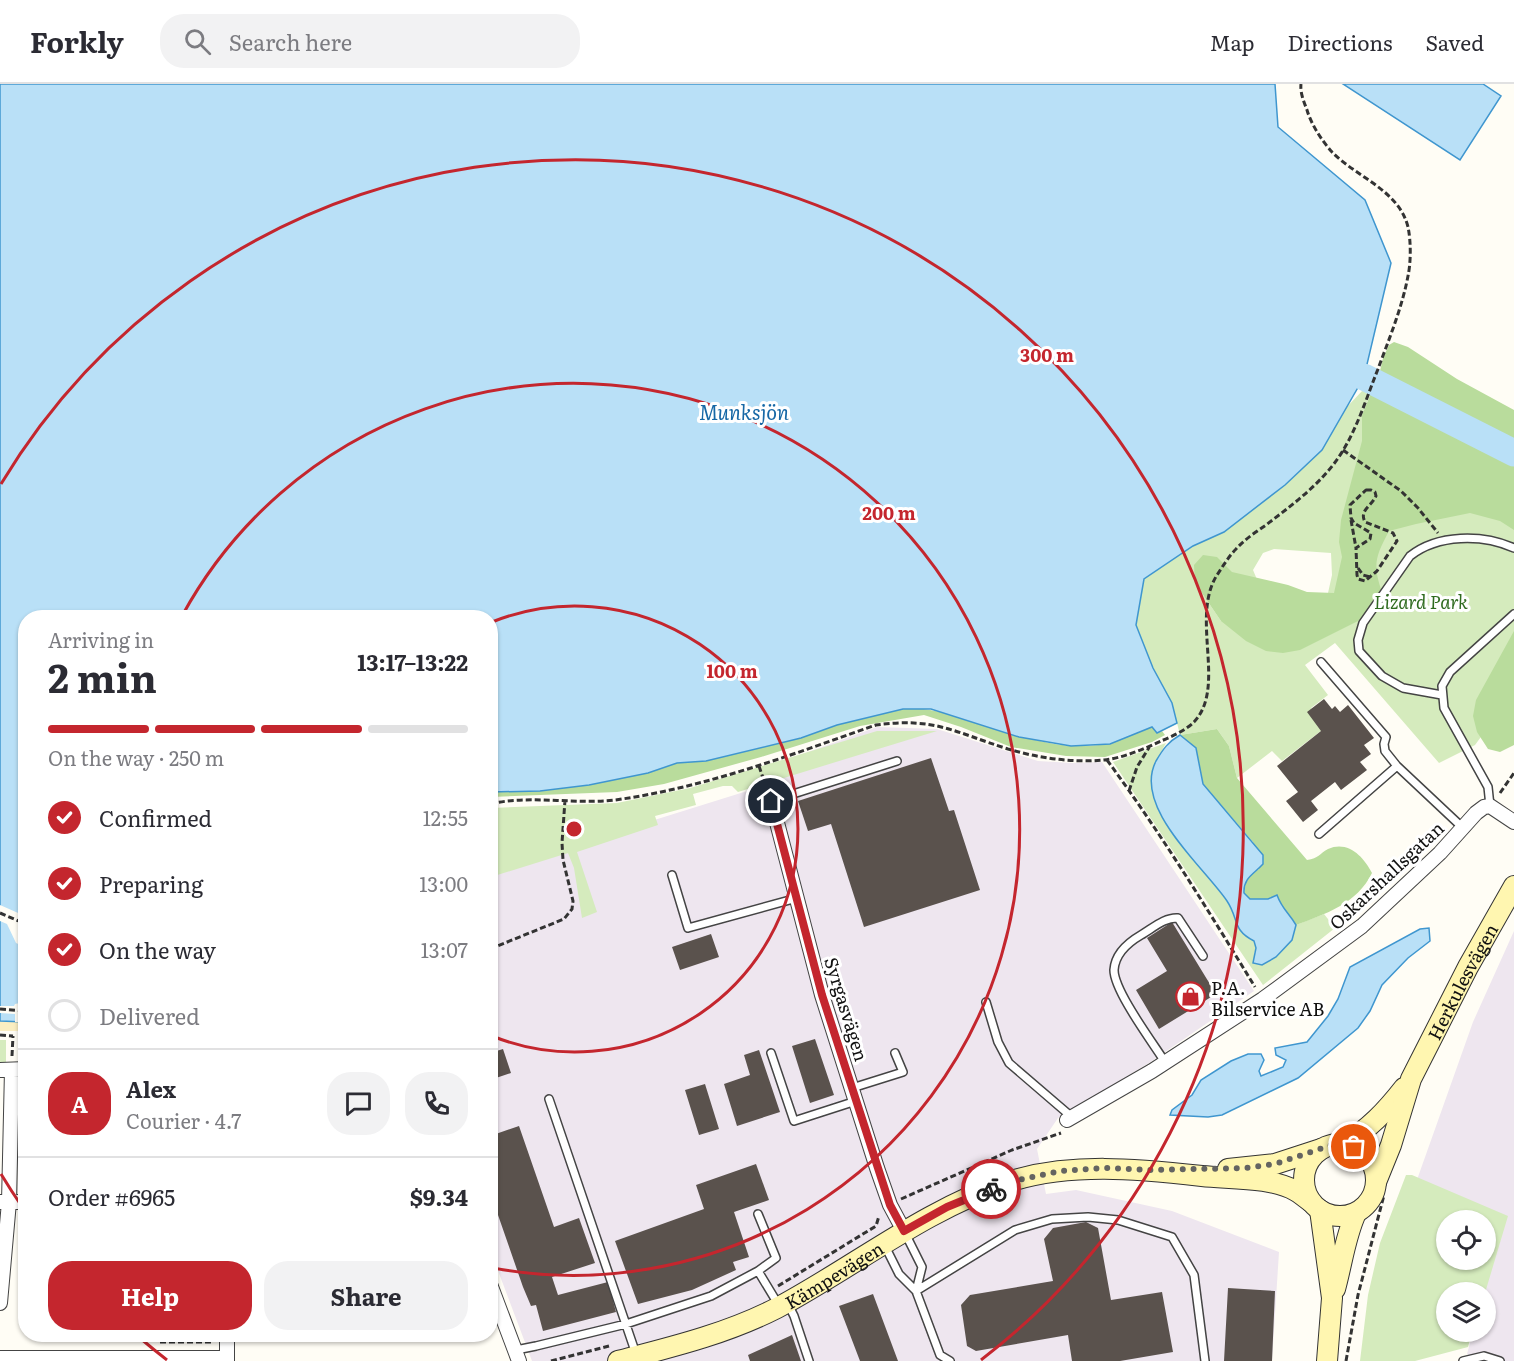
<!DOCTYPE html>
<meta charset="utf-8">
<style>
body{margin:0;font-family:Literata,serif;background:#f2f2f3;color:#2b2b33;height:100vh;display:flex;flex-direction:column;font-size:22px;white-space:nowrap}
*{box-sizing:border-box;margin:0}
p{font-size:20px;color:#7c7c81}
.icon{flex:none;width:33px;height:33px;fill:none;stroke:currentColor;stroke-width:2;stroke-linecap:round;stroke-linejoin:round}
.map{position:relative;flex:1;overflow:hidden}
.details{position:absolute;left:18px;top:526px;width:480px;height:732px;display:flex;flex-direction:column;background:#fff;border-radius:24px;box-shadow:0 2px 4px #0004}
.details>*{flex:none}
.buttons{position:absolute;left:1436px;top:1126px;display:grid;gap:12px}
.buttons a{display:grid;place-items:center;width:60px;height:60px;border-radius:50%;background:#fff;box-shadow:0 2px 4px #0004;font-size:30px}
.pin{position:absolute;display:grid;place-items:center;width:51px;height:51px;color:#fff;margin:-26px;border:3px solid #fff;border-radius:50%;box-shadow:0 2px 6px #0007}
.courier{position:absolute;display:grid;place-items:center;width:60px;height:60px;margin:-30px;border:4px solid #c4262e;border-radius:50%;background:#fff;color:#222;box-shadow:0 2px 8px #0007}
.overview em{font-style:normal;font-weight:700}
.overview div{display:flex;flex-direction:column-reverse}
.overview{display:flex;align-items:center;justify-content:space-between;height:102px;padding:0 30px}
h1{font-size:39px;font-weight:700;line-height:45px}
.bar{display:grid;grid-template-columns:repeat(4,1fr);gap:9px 6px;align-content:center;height:72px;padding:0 30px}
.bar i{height:8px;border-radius:4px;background:#e1e1e2}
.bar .active{background:#c4262e}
.bar p{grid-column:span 4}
.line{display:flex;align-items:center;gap:15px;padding:0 30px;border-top:2px solid #e1e1e2}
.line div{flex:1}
.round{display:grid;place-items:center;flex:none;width:63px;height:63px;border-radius:24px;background:#f2f2f3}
ol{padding:0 30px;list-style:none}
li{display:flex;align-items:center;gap:18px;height:66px}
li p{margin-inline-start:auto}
li .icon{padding:6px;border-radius:50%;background:#c4262e;color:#fff;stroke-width:4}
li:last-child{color:#7c7c81}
li i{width:33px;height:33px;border:3px solid #e1e1e2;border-radius:50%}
.action{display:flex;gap:12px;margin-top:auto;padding:12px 30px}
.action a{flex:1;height:69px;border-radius:24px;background:#c4262e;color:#fff;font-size:24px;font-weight:700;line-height:69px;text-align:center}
.action a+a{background:#f2f2f3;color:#2b2b33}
header{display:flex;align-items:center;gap:36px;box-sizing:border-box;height:84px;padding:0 30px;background:#fff;border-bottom:2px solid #e1e1e2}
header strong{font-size:28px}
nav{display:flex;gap:33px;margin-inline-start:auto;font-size:21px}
.search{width:420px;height:54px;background:#f2f2f3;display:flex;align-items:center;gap:15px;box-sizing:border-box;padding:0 21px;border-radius:24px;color:#7c7c81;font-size:22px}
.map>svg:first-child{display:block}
.industrial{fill:#eee6ef}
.green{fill:#d5ebbd;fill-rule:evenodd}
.forest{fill:#b9dc9c}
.sand{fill:#fbeec1}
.water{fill:#b9e0f7;stroke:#3f96cf;stroke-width:1.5}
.pier{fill:#fffdf5}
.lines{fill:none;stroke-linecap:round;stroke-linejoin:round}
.river{stroke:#b9e0f7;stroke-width:27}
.building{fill:#5a524d}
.lane-casing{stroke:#444;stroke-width:10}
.street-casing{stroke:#444;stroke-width:16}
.secondary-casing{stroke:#333;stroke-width:22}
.path{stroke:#333;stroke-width:3;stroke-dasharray:6 3;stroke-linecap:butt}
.lane{stroke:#fff;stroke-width:7}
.street{stroke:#fff;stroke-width:14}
.secondary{stroke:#fff6b0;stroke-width:20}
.done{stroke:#646461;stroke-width:6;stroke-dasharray:0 10.8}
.route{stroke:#c4262e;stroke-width:8}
.ring{fill:none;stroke:#c4262e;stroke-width:3}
.labels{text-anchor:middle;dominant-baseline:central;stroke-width:6;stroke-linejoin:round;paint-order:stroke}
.park-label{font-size:18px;font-style:italic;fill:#2f6b1f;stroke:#fff}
.street-label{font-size:18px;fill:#111;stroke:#fff}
.poi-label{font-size:18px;fill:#111;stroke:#fff;text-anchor:start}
.water-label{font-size:20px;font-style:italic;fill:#1768a6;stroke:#fff}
.centre{fill:#c4262e;stroke:#fff;stroke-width:3}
.ring-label{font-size:18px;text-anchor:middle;font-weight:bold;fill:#c4262e;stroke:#fff;stroke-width:6;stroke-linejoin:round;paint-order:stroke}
</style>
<header>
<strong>Forkly</strong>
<div class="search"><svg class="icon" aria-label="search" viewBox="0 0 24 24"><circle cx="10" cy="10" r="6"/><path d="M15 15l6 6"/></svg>Search here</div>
<nav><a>Map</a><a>Directions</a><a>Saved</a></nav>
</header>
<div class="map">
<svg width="1514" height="1277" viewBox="0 0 1514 1277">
<rect width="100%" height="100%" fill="#fffdf5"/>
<!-- industrial -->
<path class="industrial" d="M877,643L937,645L1038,677L1072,679L1102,678L1254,907L1149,979L1058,1034L1037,1065L1046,1110L1076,1106L1172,1127L1279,1168L1272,1277H532L491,1168V787L770,700L764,684Z
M1514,847V1277H1477L1467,1270L1473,1248H1485L1484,1209L1506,1134L1413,1107L1473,938Z"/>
<!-- green -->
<path class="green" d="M1363,306H1367L1370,310L1362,331L1514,377V608L1475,661L1439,679L1335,559L1305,581L1328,611L1311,624L1326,643L1282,677L1272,667L1237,694L1229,662L1217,645L1180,651L1172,619L1153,584L1136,541L1144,495L1193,462L1224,448L1285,401L1322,366L1345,325ZM1274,465L1331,469L1332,491L1328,509L1309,528L1221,537L1195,499L1261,505L1253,486L1263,469Z
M877,647H937L738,708L732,702H723L693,710L696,721L655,732L658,741L577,768L597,828L582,834L574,784L568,769L491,793V724L617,719L690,704Z
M1166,659C1126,726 1194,767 1227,817C1238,835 1233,846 1254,857L1256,864L1254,870L1292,856L1296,841L1324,830L1335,844L1263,901L1113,678Z
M0,956H6V981H0Z
M1406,1091H1412L1508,1132L1485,1209H1446V1248H1472L1468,1263L1415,1277H1360L1368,1211L1380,1159ZM1446,1137H1485V1176H1446Z"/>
<!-- forest -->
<path class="forest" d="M1394,258L1408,263L1457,295L1514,326V446L1500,437L1470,429L1416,440L1389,447C1376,472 1372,480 1382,508L1372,524L1358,537L1300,566L1283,569L1266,567L1246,557L1221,537L1195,499L1194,481L1203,471L1217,473L1232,488L1288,501L1307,508L1334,509L1342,473L1339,458L1341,436L1362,357V331L1380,287L1383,274L1389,261Z
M1514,547V661L1500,668L1488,665L1477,648L1473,632L1476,616Z
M917,624C979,631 1035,669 1099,661C1118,659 1134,649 1152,643L1157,649L1162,647L1165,651L1152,658L1105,673L1066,672L1011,663L961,643L924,631L860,642L761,673L664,700L617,708L491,713L490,708L540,707L589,701L648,689L677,679L706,677L801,654L837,641L903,625Z
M1217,645L1229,662L1237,694L1307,776C1319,774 1319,770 1328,765C1348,756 1364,773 1372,789C1357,820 1325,830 1296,841C1289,830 1282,825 1277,811L1268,815H1250L1244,809C1243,797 1250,791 1259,785L1253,758L1203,700L1196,664L1180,651Z"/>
<!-- sand -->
<path class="sand" d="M0,937L25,938V947H0Z"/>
<!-- water -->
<path class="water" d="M0,0H1275L1278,43L1365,116L1391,179L1364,293L1322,366L1285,401L1224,448L1193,462L1144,495L1136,541L1153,584L1172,619L1177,639L1157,649L1152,643L1110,660L1071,662L1019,653L931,625H903L837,641L801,654L706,677L677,679L648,689L589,701L540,707L491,708L490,534H26L25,938L0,937Z
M1343,0H1483L1501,12L1460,76Z
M1180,651L1196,664L1203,700L1263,771V780C1254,790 1243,794 1244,809L1250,815H1268L1277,811C1282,825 1289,829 1296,841L1292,856L1276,873L1262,881L1253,879L1256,864L1254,857C1232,846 1239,835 1227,817C1204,783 1132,723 1156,677C1163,665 1168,658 1180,651Z
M1429,844L1430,857L1408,874L1382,901L1370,927L1358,944L1298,994L1222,1031L1208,1033L1170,1031L1172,1026L1192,1011L1201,996L1231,977L1248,970H1261L1264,976L1259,987L1261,992L1283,983L1286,976L1276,971L1275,964L1307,958L1328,932L1338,915L1350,883L1420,845Z"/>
<!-- pier -->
<path class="pier" d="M0,821L25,832V863L16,859L7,840L0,837Z
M20,914H25V938H15V930L0,929V922H14L15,920L20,919Z"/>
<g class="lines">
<!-- river -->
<path class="river" d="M1364,293L1514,369"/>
</g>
<!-- building -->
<path class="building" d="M1324,615L1332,625L1335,622L1340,628L1348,621L1374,654L1364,661L1371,670L1360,678L1367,686L1341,706L1335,698L1311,717L1318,726L1303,738L1286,717L1298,708L1277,682L1321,647L1307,628Z
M931,674L949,727L954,726L980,806L864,843L831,740L808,747L798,717Z
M1172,838L1216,910L1159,945L1136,906L1167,887L1147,854Z
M711,850L719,873L680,886L672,863Z
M815,955L834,1011L810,1019L792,962Z
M503,965L511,989L490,996V969Z
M759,966L780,1028L737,1042L724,1000L750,991L744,971Z
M18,998H26V1050H18Z
M705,1000L719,1045L699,1051L685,1006Z
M519,1042L554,1143L579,1134L595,1179L552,1193L558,1211L608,1198L616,1228L543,1247L536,1221L531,1222L523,1203L490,1108V1052Z
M756,1080L769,1116L734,1128L749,1173L733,1178L736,1186L692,1206L638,1220L615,1157L704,1125L696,1101Z
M1086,1138L1098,1144L1111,1216L1162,1208L1173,1268L1120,1277H1072L1068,1251L976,1267L967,1262L961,1221L970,1211L1053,1197L1044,1155L1053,1144Z
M1228,1204L1275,1207L1272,1277H1224Z
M873,1210L898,1277H860L839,1222Z
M792,1251L801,1277H750L748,1271Z"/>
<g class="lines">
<defs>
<path id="lane" d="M1321,578L1386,653L1384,660L1385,667L1397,682L1463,744
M1442,611L1403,604L1382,592L1359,567L1358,556L1363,539L1410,472C1438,450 1482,450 1514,464
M771,717L897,677
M1490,722L1488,703L1444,624L1442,602L1450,588L1514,530
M1319,750L1397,682
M672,791L688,844L797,814
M986,918L998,958L1009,979L1073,1034
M771,969L794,1037L856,1017
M1165,978C1153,959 1114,907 1114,886C1115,870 1129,858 1141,851C1153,844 1165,833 1178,834L1203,872
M852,1004L903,988L895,969
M549,1015L636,1270
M758,1130L776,1174L758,1187
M905,1149L922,1183L916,1207
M885,1162L899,1190L916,1207L940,1271L950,1277
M916,1207L1015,1146L1052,1135L1088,1133L1118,1136L1172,1153L1194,1191L1205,1277
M788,1220L794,1232L809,1277
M516,1266L536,1262L626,1240L711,1212L758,1187L778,1220
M1463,1277L1484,1272L1500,1277"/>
<path id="street" d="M769,708L822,911L877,1084L890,1121L904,1147
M0,986L26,985
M1067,1036L1152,987L1263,915L1362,842L1440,769L1476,729L1484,723L1490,722L1514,738
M1,1118H26
M490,1200L519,1277
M0,1219L9,1118L12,986
M0,1274H227
M227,1277V1251"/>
<g id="secondary">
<path d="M1344,1060C1369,1045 1386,1027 1404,1004"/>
<circle cx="1340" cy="1096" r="36"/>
<path d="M1228,1085L1275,1080L1321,1065"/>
<path id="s1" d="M1376,1098L1391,1061L1411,995L1468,883L1514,802"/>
<path d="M1320,1126L1332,1214L1327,1277"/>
<path d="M1335,1205C1342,1180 1345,1153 1356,1129"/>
<path id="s2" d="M618,1277C672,1263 726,1250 777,1224C854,1183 924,1126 1008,1098C1071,1078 1138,1085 1202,1092C1230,1095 1272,1093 1296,1107C1301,1110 1306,1114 1311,1118"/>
</g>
</defs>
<!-- lane casing -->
<use href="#lane" class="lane-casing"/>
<!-- street casing -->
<use href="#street" class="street-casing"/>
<!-- secondary casing -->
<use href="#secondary" class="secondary-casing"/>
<!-- path -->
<path class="path" d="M1343,366L1401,407L1418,424L1438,449
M1366,406H1371L1375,408L1376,412C1371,423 1359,426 1365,438L1393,449L1397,457L1377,487L1365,497L1358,495L1357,491L1356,464L1370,455L1371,449L1354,439L1351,434L1350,421Z
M1351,436L1356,464
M1358,484L1363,491L1370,493
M1107,676C1160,748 1208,826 1255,903
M759,682L764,697
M1129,707L1137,683L1150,662
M1500,709L1514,689
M490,720C533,710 579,722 622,715C710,702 793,670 876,641C935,633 954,648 1008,665C1038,674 1073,679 1104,676C1123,674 1144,665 1161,657C1171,653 1186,646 1194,638C1227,603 1190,534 1217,491C1223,482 1229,472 1236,465C1245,455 1256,448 1266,441C1288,424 1310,408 1328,387C1353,359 1364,320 1378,285C1389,255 1402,224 1408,192C1411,178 1411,157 1408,143C1399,106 1356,93 1332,68C1322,57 1311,40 1307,26C1304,18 1300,9 1301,0
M0,829L26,840
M490,865L564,835L572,825L573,817L563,776L562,759L565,716
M0,925L26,927
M0,951L13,952
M20,952L21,926
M12,972L13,952
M901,1115L1012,1066L1061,1049
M778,1202L876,1142L879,1132
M160,1258H213
M551,1277L609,1262
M1346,1277L1358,1211L1384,1111"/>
<!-- lane -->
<use href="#lane" class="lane"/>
<!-- street -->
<use href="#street" class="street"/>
<!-- secondary -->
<use href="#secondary" class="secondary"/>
</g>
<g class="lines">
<!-- done -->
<path class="done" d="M991,1105L1009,1098L1060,1087L1105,1084L1151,1086L1245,1084L1275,1080L1332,1061L1344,1060L1354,1063"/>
<!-- route -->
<path class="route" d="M771,717L822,911L878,1084L890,1121L904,1147L947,1123L991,1105"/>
</g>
<!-- distance rings -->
<g class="ring">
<path d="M492 538A223 223 0 1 1 492 952"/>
<path d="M182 532A446 446 0 1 1 493 1184"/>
<path d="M167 1276A669 669 0 0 1 140 1254M23 1124A669 669 0 0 1 1 1090M1 400A669 669 0 1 1 981 1276"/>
</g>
<!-- icons -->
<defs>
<symbol id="shop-ring" viewBox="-11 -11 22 22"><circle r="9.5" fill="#fff" stroke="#c4262e" stroke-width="1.5"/><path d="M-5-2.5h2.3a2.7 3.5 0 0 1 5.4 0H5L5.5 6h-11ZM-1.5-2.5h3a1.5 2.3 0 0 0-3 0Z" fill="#c4262e"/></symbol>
</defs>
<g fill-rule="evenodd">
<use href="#shop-ring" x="1174" y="896" width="33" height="33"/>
</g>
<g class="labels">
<!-- park labels -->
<g class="park-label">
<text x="1421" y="517">Lizard Park</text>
</g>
<!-- street labels -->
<g class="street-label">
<text transform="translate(1386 791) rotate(-43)">Oskarshallsgatan</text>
<text stroke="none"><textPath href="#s1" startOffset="219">Herkulesvägen</textPath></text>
<text transform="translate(847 925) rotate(73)">Syrgasvägen</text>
<text stroke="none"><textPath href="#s2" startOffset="234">Kämpevägen</textPath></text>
</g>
<!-- poi labels -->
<g class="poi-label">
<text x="1211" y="903">P.A.<tspan x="1211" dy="21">Bilservice AB</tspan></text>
</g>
<!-- water labels -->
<g class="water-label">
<text x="744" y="327">Munksjön</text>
</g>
</g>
<circle cx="574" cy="745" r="9" class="centre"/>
<g class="ring-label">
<text x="1047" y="278">300 m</text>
<text x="889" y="436">200 m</text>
<text x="732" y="594">100 m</text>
</g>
</svg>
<div class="buttons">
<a><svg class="icon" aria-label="locate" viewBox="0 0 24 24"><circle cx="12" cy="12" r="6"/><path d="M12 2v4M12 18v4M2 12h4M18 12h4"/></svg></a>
<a><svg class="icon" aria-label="layers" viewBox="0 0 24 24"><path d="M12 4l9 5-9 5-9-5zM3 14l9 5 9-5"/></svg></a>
</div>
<div class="pin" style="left:1354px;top:1063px;background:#ea580c"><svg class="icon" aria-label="bag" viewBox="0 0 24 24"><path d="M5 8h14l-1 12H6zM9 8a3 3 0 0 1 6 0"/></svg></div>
<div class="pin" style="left:771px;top:717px;background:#1f2937"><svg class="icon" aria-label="home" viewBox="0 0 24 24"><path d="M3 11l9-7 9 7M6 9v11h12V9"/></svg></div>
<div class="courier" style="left:991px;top:1105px"><svg class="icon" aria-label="bike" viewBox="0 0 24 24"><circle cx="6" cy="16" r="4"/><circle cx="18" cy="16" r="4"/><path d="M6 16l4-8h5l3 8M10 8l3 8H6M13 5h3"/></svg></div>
<section class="details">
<div class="overview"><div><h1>2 min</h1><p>Arriving in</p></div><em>13:17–13:22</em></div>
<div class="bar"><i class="active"></i><i class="active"></i><i class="active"></i><i></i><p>On the way · 250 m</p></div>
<ol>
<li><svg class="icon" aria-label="check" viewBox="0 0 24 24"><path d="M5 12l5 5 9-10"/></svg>Confirmed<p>12:55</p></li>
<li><svg class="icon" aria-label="check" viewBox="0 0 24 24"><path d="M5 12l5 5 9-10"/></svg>Preparing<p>13:00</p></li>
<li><svg class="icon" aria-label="check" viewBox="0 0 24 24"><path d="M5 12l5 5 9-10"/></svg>On the way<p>13:07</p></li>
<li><i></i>Delivered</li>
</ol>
<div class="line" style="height:108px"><b class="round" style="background:#c4262e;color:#fff">A</b><div><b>Alex</b><p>Courier · 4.7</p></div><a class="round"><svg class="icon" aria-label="chat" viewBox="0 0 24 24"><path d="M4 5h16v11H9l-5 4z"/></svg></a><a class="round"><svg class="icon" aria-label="phone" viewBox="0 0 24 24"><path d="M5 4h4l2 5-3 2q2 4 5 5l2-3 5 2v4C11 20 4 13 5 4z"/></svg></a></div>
<div class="line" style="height:78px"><div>Order #6965</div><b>$9.34</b></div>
<div class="action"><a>Help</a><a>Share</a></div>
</section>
</div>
